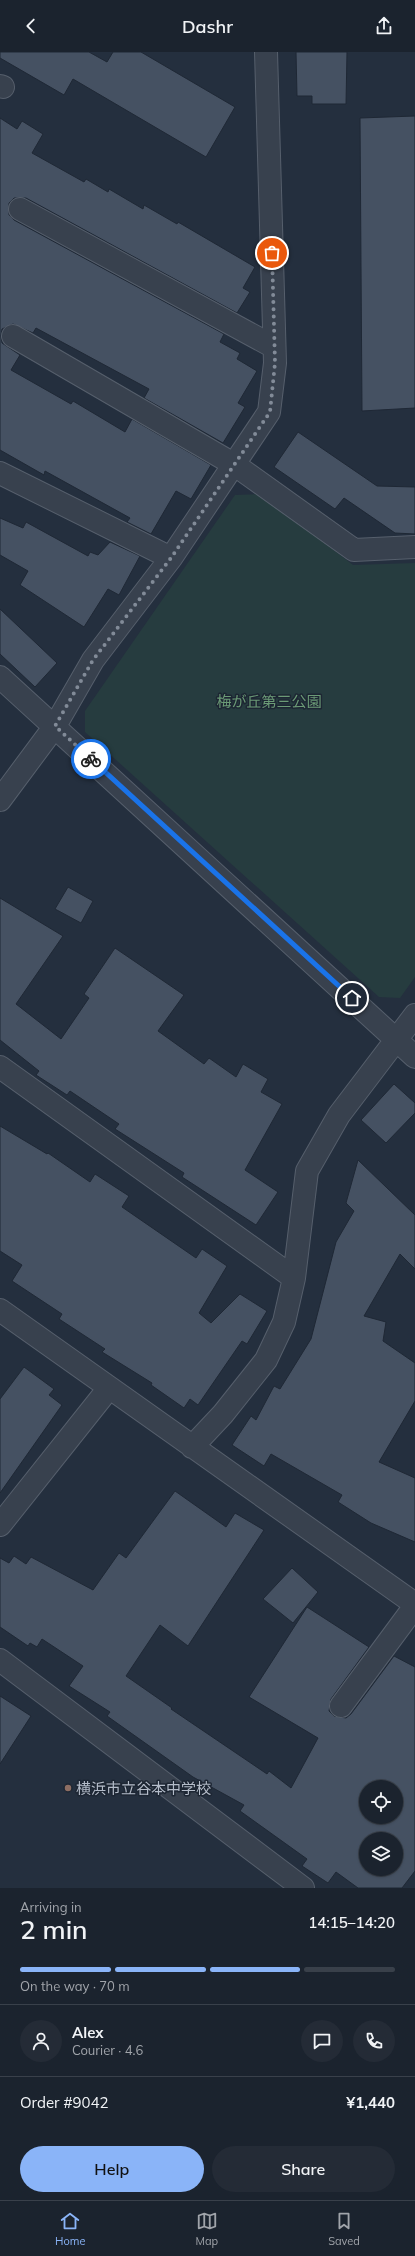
<!DOCTYPE html>
<meta charset="utf-8">
<style>
body{margin:0;font-family:Mulish,"Noto Sans JP",sans-serif;background:#242b36;color:#f1f3f6;height:100vh;display:flex;flex-direction:column;font-size:15px;white-space:nowrap}
*{box-sizing:border-box;margin:0}
p{font-size:13px;color:#a0a4aa}
.icon{flex:none;width:22px;height:22px;fill:none;stroke:currentColor;stroke-width:2;stroke-linecap:round;stroke-linejoin:round}
.map{position:relative;height:1836px;overflow:hidden}
.details{display:flex;flex-direction:column;background:#1b232e;flex:1}
.details>*{flex:none}
.tools{position:absolute;left:359px;top:1728px;display:grid;gap:8px}
.tools a{display:grid;place-items:center;width:44px;height:44px;border-radius:50%;background:#1b232e;box-shadow:0 1px 3px #0004,0 0 0 1px #39404a;font-size:20px}
.pin{position:absolute;display:grid;place-items:center;width:34px;height:34px;color:#fff;margin:-17px;border:2px solid #fff;border-radius:50%;box-shadow:0 1px 4px #0007}
.courier{position:absolute;display:grid;place-items:center;width:40px;height:40px;margin:-20px;border:3px solid #1a73e8;border-radius:50%;background:#fff;color:#222;box-shadow:0 1px 5px #0007}
.overview em{font-style:normal;font-weight:600}
.overview div{display:flex;flex-direction:column-reverse}
.overview{display:flex;align-items:center;justify-content:space-between;height:68px;padding:0 20px}
h1{font-size:26px;font-weight:600;line-height:30px}
.bar{display:grid;grid-template-columns:repeat(4,1fr);gap:6px 4px;align-content:center;height:48px;padding:0 20px}
.bar i{height:5px;border-radius:3px;background:#39404a}
.bar .active{background:#8ab4f8}
.bar p{grid-column:span 4}
.line{display:flex;align-items:center;gap:10px;padding:0 20px;border-top:1px solid #39404a}
.line div{flex:1}
.round{display:grid;place-items:center;flex:none;width:42px;height:42px;border-radius:21px;background:#242b36}
.cta{display:flex;gap:8px;margin-top:auto;padding:8px 20px}
.cta a{flex:1;height:46px;border-radius:24px;background:#8ab4f8;color:#111;font-size:16px;font-weight:600;line-height:46px;text-align:center}
.cta a+a{background:#242b36;color:#f1f3f6}
header{display:flex;justify-content:space-between;align-items:center;height:52px;padding:0 20px;background:#1b232e;font-size:18px;font-weight:600}
.menu{display:flex;justify-content:space-around;align-items:center;height:56px;border-top:1px solid #39404a;background:#1b232e;font-size:11px;color:#a0a4aa}
.menu a{display:grid;justify-items:center;gap:2px}
.menu .active{color:#8ab4f8}
.map>svg:first-child{display:block}
.green{fill:#263c3f}
.building{fill:#455162;stroke:#1f2835;fill-rule:evenodd}
.lines{fill:none;stroke-linecap:round;stroke-linejoin:round}
.minor-casing{stroke:#565f6c;stroke-width:24}
.minor{stroke:#38414e;stroke-width:22}
.done{stroke:#828b98;stroke-width:4;stroke-dasharray:0 7.2}
.route{stroke:#1a73e8;stroke-width:5}
.education-dot{fill:#8d6e63;stroke:#1d2633;stroke-width:1.5}
.labels{text-anchor:middle;dominant-baseline:central;stroke-width:3;stroke-linejoin:round;paint-order:stroke}
.park-label{font-size:15px;fill:#6b9a76;stroke:#1d2633}
.poi-label{font-size:15px;fill:#b4bcc9;stroke:#1d2633;text-anchor:start}
</style>
<header><svg class="icon" aria-label="back" viewBox="0 0 24 24"><path d="M15 5l-7 7 7 7"/></svg>Dashr<svg class="icon" aria-label="share" viewBox="0 0 24 24"><path d="M12 15V3M7 8l5-5 5 5M5 13v7h14v-7"/></svg></header>
<div class="map">
<svg width="415" height="1836" viewBox="0 0 415 1836">
<rect width="100%" height="100%" fill="#242f3e"/>
<!-- green -->
<path class="green" d="M261,442L353,513L415,511V925L400,946L379,945L85,680V659L235,443Z"/>
<!-- building -->
<path class="building" d="M0,0H89L107,10L113,0H141L235,55L206,105L73,27L64,43L0,6Z
M296,0H347L346,52H312V44H297Z
M415,64V356L362,359L360,66Z
M0,66L17,77L22,69L43,82L32,101L84,130L86,127L108,140L109,137L143,157L144,153L177,172L178,170L255,215L243,236L250,240L237,261L26,146H14L9,151V163L14,168L224,282L220,290L240,301L237,307L257,319L238,351L245,355L223,391L144,346L149,337L36,276L33,281L13,272L2,277L1,284L2,291L20,303L11,318L71,352L73,349L125,380L132,367L211,413L191,447L176,439L151,482L127,470L130,466L45,419L44,423L0,398Z
M298,380L377,434L415,435V482L395,481L344,446L335,457L274,415Z
M0,466L23,476L26,470L88,504L90,500L98,503L110,490L140,504L119,543L108,537L84,575L20,533L28,519L0,503Z
M0,557L57,611L35,635L0,602Z
M68,835L93,849L81,871L55,857Z
M0,846L63,884L16,952L61,987L89,946L84,942L115,896L184,943L158,979L204,1012L209,1006L236,1025L243,1012L268,1027L261,1040L282,1052L245,1118L278,1140L256,1173L182,1125L184,1121L115,1077L119,1072L70,1039L67,1043L36,1023L39,1019L0,988Z
M394,1032L415,1051V1061L386,1091L361,1068Z
M0,1074L47,1102L48,1101L90,1130L95,1122L129,1144L122,1155L196,1206L202,1197L227,1214L199,1261L211,1271L240,1242L267,1259L247,1292L242,1289L198,1353L190,1347L184,1356L151,1333L152,1331L102,1300L105,1297L59,1267L62,1262L12,1229L22,1213L0,1199Z
M358,1108L415,1163V1217L400,1202L364,1264L386,1270L383,1289L415,1311V1349L379,1410L415,1426V1490L371,1471L338,1450L342,1443L271,1402L264,1414L232,1393L251,1364L256,1368L274,1334L280,1337L311,1287L336,1190L354,1159L346,1151Z
M24,1315L54,1337L49,1343L62,1353L0,1441V1347Z
M175,1439L226,1475L235,1461L264,1478L188,1594L160,1573L126,1624L172,1656L171,1657L267,1722L269,1719L291,1736L318,1686L249,1645L307,1555L369,1595L331,1647L329,1659L334,1664L346,1666L351,1662L394,1604L415,1615V1819L402,1836H358L336,1820L328,1831L302,1814L307,1807L240,1759L244,1753L193,1725L107,1664L110,1660L69,1634L83,1614L42,1587L37,1595L30,1591L28,1594L0,1575V1506L9,1511L14,1504L26,1512L31,1505L93,1538L119,1501L126,1506ZM366,1735H396V1765H366ZM366,1787H396V1817H366Z
M292,1516L318,1540L293,1571L263,1547Z
M0,1644L31,1664L0,1712Z"/>
<g class="lines">
<defs>
<path id="minor" d="M0,34L3,35
M20,157L274,295
M13,284L235,413L354,498L415,495
M0,421L171,506
M0,625L415,1005
M0,748L55,674L93,608L171,506L269,360L275,311L266,0
M0,1015L294,1226
M0,1258L415,1552
M192,1395L223,1362L266,1308L284,1270L294,1226L307,1119L339,1063L415,963
M0,1473L109,1336
M0,1608L303,1836
M341,1654L415,1554"/>
</defs>
<!-- minor casing -->
<use href="#minor" class="minor-casing"/>
<!-- minor -->
<use href="#minor" class="minor"/>
</g>
<g class="lines">
<!-- done -->
<path class="done" d="M91,707L55,674L93,608L171,506L270,360L275,311L272,201"/>
<!-- route -->
<path class="route" d="M91,707L352,946"/>
</g>
<!-- markers -->
<circle class="education-dot" cx="68" cy="1736" r="4"/>
<g class="labels">
<!-- park labels -->
<g class="park-label">
<text x="269" y="649">梅が丘第三公園</text>
</g>
<!-- poi labels -->
<g class="poi-label">
<text x="76" y="1736">横浜市立谷本中学校</text>
</g>
</g>
</svg>
<div class="tools">
<a><svg class="icon" aria-label="locate" viewBox="0 0 24 24"><circle cx="12" cy="12" r="6"/><path d="M12 2v4M12 18v4M2 12h4M18 12h4"/></svg></a>
<a><svg class="icon" aria-label="layers" viewBox="0 0 24 24"><path d="M12 4l9 5-9 5-9-5zM3 14l9 5 9-5"/></svg></a>
</div>
<div class="pin" style="left:272px;top:201px;background:#ea580c"><svg class="icon" aria-label="bag" viewBox="0 0 24 24"><path d="M5 8h14l-1 12H6zM9 8a3 3 0 0 1 6 0"/></svg></div>
<div class="pin" style="left:352px;top:946px;background:#1f2937"><svg class="icon" aria-label="home" viewBox="0 0 24 24"><path d="M3 11l9-7 9 7M6 9v11h12V9"/></svg></div>
<div class="courier" style="left:91px;top:707px"><svg class="icon" aria-label="bike" viewBox="0 0 24 24"><circle cx="6" cy="16" r="4"/><circle cx="18" cy="16" r="4"/><path d="M6 16l4-8h5l3 8M10 8l3 8H6M13 5h3"/></svg></div>
</div>
<section class="details">
<div class="overview"><div><h1>2 min</h1><p>Arriving in</p></div><em>14:15–14:20</em></div>
<div class="bar"><i class="active"></i><i class="active"></i><i class="active"></i><i></i><p>On the way · 70 m</p></div>
<div class="line" style="height:72px"><a class="round"><svg class="icon" aria-label="person" viewBox="0 0 24 24"><circle cx="12" cy="8" r="4"/><path d="M4 21q1-7 8-7t8 7"/></svg></a><div><b>Alex</b><p>Courier · 4.6</p></div><a class="round"><svg class="icon" aria-label="chat" viewBox="0 0 24 24"><path d="M4 5h16v11H9l-5 4z"/></svg></a><a class="round"><svg class="icon" aria-label="phone" viewBox="0 0 24 24"><path d="M5 4h4l2 5-3 2q2 4 5 5l2-3 5 2v4C11 20 4 13 5 4z"/></svg></a></div>
<div class="line" style="height:52px"><div>Order #9042</div><b>¥1,440</b></div>
<div class="cta"><a>Help</a><a>Share</a></div>
</section>
<nav class="menu">
<a class="active"><svg class="icon" aria-label="home" viewBox="0 0 24 24"><path d="M3 11l9-7 9 7M6 9v11h12V9"/></svg>Home</a>
<a><svg class="icon" aria-label="map" viewBox="0 0 24 24"><path d="M3 6l6-2 6 2 6-2v14l-6 2-6-2-6 2zM9 4v14M15 6v14"/></svg>Map</a>
<a><svg class="icon" aria-label="saved" viewBox="0 0 24 24"><path d="M7 4h10v16l-5-4-5 4z"/></svg>Saved</a>
</nav>
